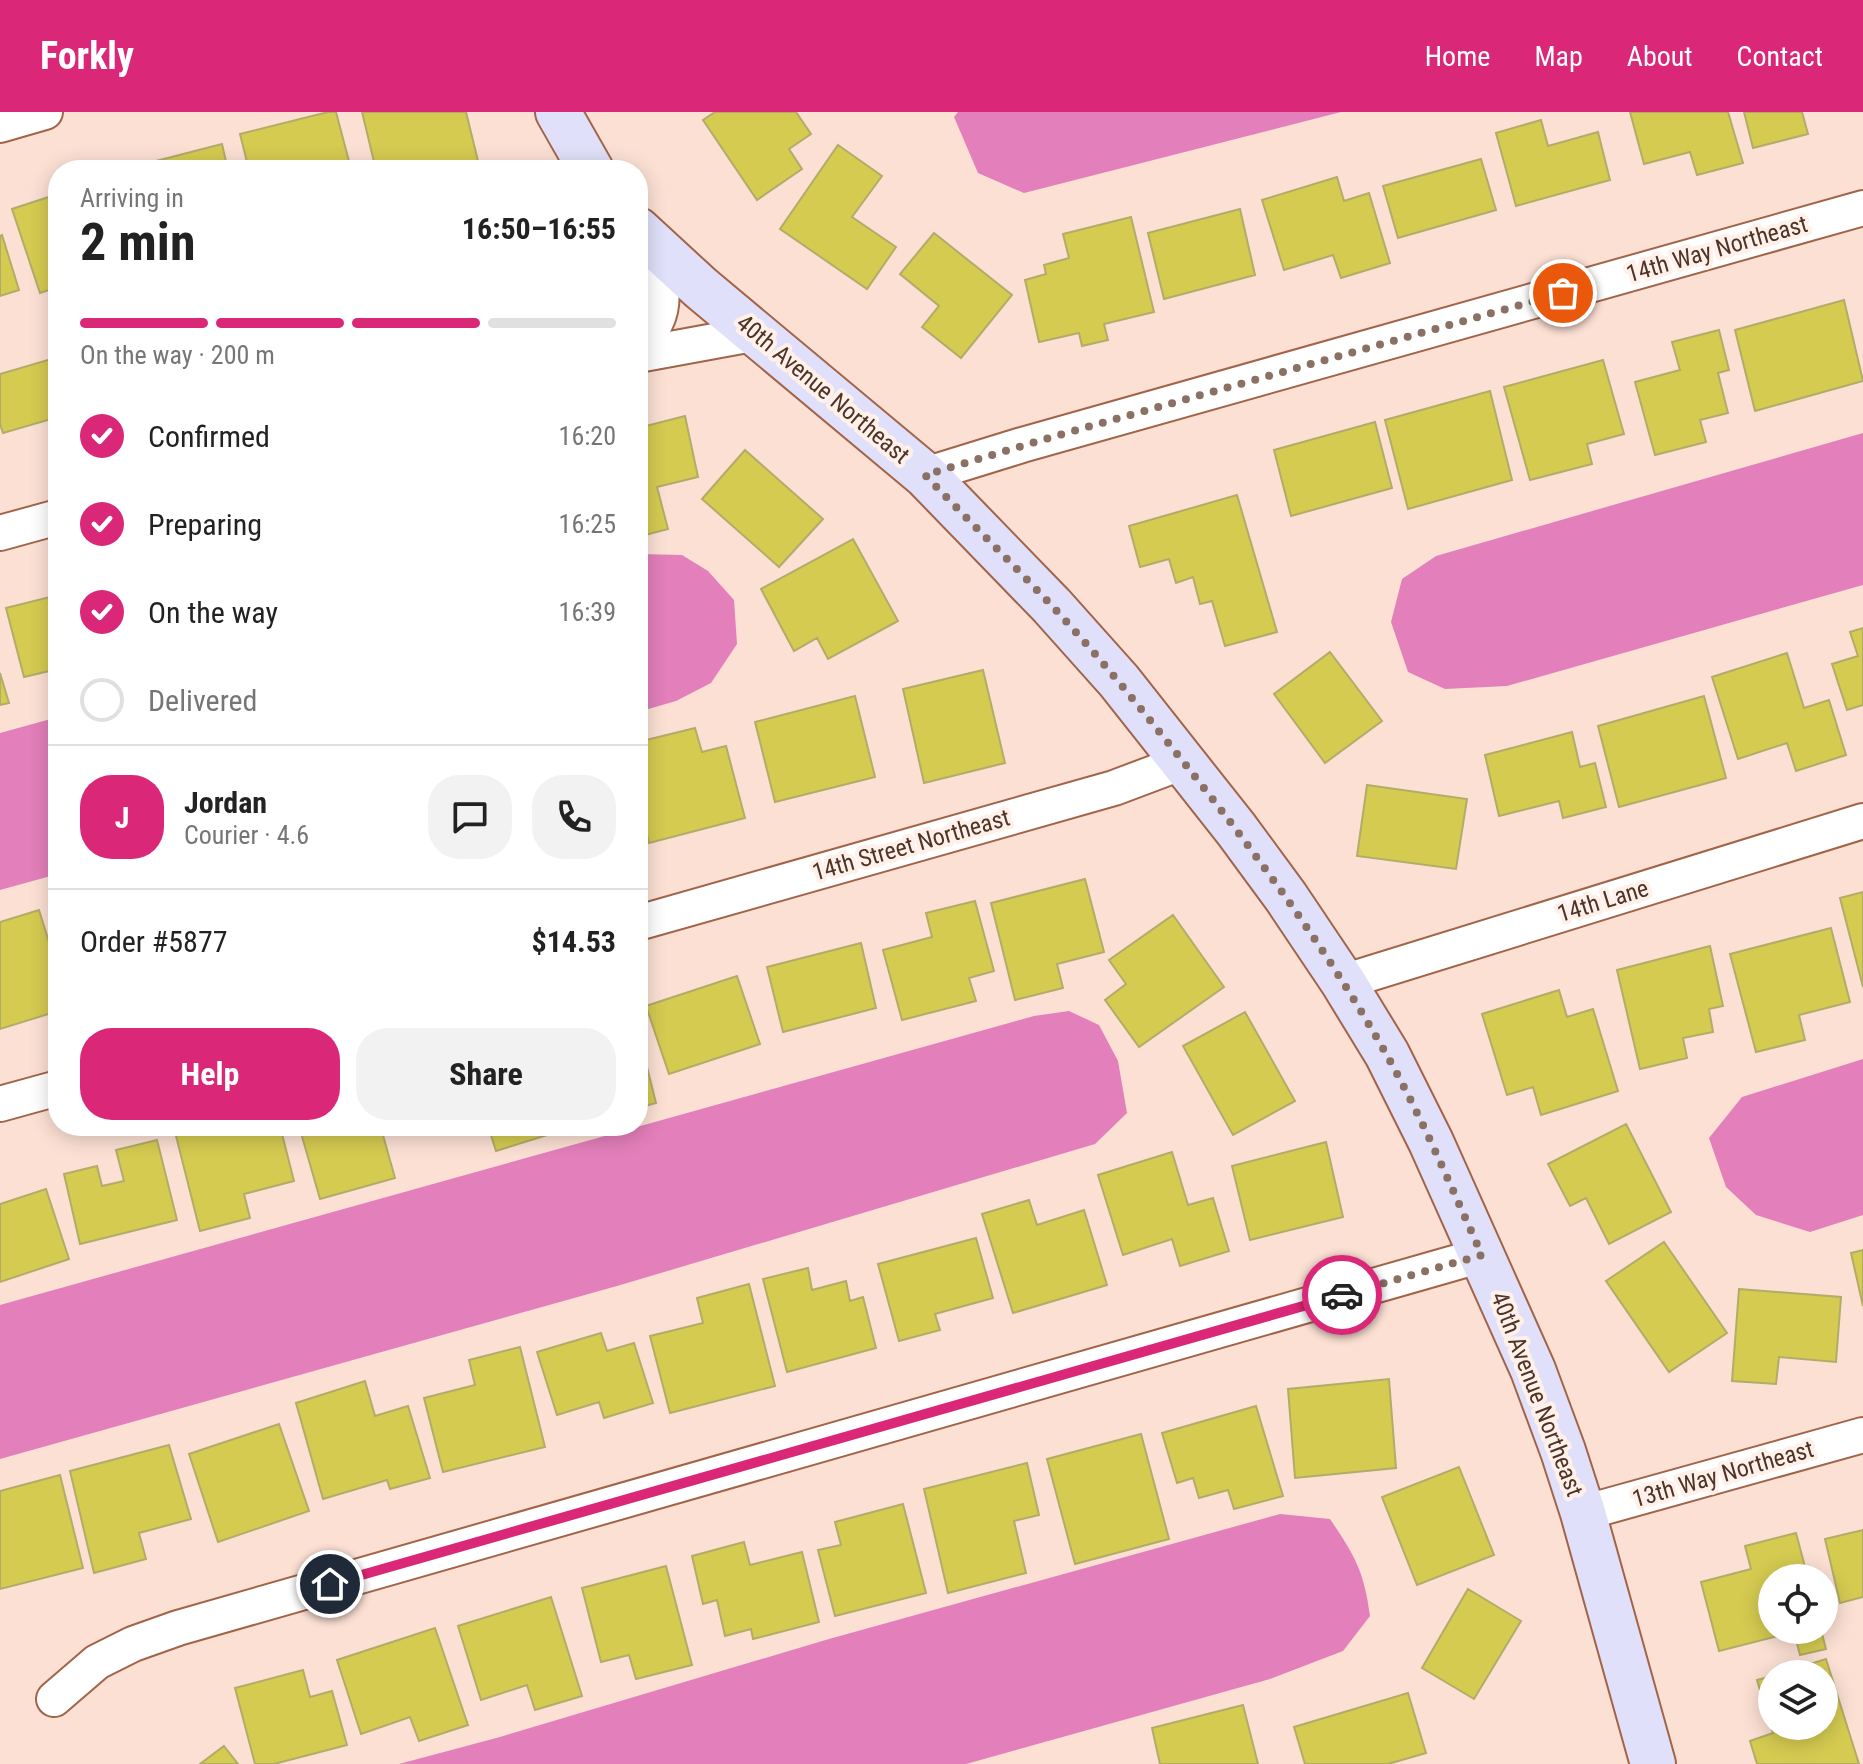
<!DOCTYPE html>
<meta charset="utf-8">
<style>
body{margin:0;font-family:"Roboto Condensed",sans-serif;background:#f2f2f2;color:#222;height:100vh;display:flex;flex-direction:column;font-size:30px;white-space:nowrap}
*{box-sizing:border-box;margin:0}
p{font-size:26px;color:#767676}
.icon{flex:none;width:44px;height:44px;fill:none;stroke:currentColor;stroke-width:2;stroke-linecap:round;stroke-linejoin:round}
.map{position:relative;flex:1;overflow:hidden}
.details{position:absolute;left:48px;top:48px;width:600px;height:976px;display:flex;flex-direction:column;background:#fff;border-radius:32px;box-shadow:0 4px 20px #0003}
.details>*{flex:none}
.buttons{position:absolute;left:1758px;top:1452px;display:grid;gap:16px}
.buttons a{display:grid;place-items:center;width:80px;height:80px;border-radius:50%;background:#fff;box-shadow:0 4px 20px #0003;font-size:40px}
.pin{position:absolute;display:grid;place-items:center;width:68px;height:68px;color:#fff;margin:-34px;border:4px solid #fff;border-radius:50%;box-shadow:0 2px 8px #0007}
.courier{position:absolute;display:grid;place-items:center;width:80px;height:80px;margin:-40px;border:6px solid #db2777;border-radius:50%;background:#fff;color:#222;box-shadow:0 2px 10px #0007}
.headline em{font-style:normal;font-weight:700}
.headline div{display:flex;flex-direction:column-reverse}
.headline{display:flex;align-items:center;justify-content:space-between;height:136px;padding:0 32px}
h1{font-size:52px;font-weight:700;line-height:60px}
.bar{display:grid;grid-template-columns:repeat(4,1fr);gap:12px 8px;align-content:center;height:96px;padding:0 32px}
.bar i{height:10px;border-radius:6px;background:#e0e0e0}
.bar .selected{background:#db2777}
.bar p{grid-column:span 4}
.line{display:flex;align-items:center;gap:20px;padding:0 32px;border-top:2px solid #e0e0e0}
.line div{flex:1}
.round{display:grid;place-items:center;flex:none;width:84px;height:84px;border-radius:32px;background:#f2f2f2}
ol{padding:0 32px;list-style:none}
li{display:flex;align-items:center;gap:24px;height:88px}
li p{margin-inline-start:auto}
li .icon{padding:8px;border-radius:50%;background:#db2777;color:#fff;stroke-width:4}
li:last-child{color:#767676}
li i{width:44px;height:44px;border:4px solid #e0e0e0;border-radius:50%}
.primary-button{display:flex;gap:16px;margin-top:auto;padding:16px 32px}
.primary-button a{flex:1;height:92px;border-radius:32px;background:#db2777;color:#fff;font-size:32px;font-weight:700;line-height:92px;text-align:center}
.primary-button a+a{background:#f2f2f2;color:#222}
header{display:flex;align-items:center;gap:48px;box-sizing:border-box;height:112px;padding:0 40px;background:#db2777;color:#fff}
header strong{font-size:38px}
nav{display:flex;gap:44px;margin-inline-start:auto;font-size:28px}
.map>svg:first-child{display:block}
.water{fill:#e37fbb}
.building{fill:#d5cb51;stroke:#b2ac69;stroke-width:2}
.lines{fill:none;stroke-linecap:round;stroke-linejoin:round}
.street-casing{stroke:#a16449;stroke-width:38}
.secondary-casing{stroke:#a16449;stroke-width:48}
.street{stroke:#fff;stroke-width:34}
.secondary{stroke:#e1e0fa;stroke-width:44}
.done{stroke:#8b7064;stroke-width:8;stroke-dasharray:0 14.4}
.route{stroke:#db2777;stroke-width:10}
.labels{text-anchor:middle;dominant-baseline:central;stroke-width:8;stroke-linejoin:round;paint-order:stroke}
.street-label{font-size:24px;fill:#4e3327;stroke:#fff1ea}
</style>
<header>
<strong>Forkly</strong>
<nav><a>Home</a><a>Map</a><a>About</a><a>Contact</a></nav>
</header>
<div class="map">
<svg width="1863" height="1652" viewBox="0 0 1863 1652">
<rect width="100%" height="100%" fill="#fce0d4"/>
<!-- water -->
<path class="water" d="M958,0H1341L1024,81L978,61L954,5Z
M1863,321V473L1507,574L1445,577L1408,560L1391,510L1402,467L1436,444Z
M638,442L682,443L708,459L734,488L737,532L711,571L676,589L638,600Z
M58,605V762L0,778V621Z
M1069,899L1099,913L1118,949L1127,1001L1095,1032L617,1174L0,1347V1193L1034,904Z
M1863,947V1103L1810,1120L1756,1103L1726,1075L1709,1026L1742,985Z
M1280,1402L1330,1407C1355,1444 1364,1459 1370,1504L1343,1539L1270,1567L966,1652H399L500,1625L829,1527Z"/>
<!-- building -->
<path class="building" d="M328,0H336L350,53L328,58H249L240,22Z
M362,0H466L480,57L376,58Z
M715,0H796L811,22L789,37L802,57L757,88L703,8Z
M1630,0H1728L1743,51L1697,63L1690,40L1644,52Z
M1744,0H1802L1808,22L1753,36Z
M1541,8L1548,34L1598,20L1610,68L1516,94L1496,21Z
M222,32L228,58H130L129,56Z
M838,33L882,64L852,105L896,135L867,177L780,117Z
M1481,47L1496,98L1398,126L1383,74Z
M1337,65L1344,89L1369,81L1390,151L1341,166L1333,143L1284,158L1262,88Z
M58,82V175L40,181L12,97Z
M1240,97L1255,163L1164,187L1148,121Z
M1131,105L1154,200L1104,212L1108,228L1082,234L1079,221L1039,230L1025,168L1046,162L1044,153L1069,146L1063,122Z
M934,121L1012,183L961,246L922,215L939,194L900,162Z
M2,123L19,178L0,184V124Z
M1844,188L1863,269L1755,299L1735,218Z
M1719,218L1729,258L1718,261L1728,301L1700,308L1706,330L1655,343L1635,270L1680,258L1672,230Z
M58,245V305L3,321L0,312V262Z
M1603,248L1624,322L1587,332L1592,352L1530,368L1504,275Z
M1490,279L1512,368L1408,397L1385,308Z
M685,304L698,365L657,375L668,417L638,425V316Z
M1375,310L1392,376L1291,404L1274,338Z
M745,338L823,407L779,455L702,387Z
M1237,383L1277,520L1225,534L1212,489L1200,492L1193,465L1176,471L1169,447L1140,455L1129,414Z
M853,427L898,509L828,547L817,526L794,539L761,477Z
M58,483V557L24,565L6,496Z
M1863,516V593L1847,598L1832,552L1858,544L1850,520Z
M1330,540L1382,609L1325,651L1274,582Z
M1787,541L1804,596L1829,588L1846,643L1796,659L1787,631L1738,647L1712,565Z
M983,558L1005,651L924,671L903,577Z
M0,561L9,591L0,593Z
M855,584L875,665L775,690L755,610Z
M1704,584L1726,666L1619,695L1598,614Z
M695,616L702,640L726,634L745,706L649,731L638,686V630Z
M1572,620L1580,655L1595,651L1606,695L1563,706L1559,689L1499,704L1485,643Z
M1367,673L1467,687L1456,757L1357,744Z
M1085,767L1104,840L1057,852L1063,876L1015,888L991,791Z
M1863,780V875L1840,786Z
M975,789L994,859L969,866L976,889L902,908L883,838L932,825L926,801Z
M39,798L58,859V899L0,917V810Z
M1173,803L1224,875L1139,935L1105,888L1126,872L1109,848Z
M1831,816L1850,890L1799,903L1805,928L1756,940L1730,842Z
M861,831L876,896L783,920L767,855Z
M1710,834L1723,894L1709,897L1713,920L1683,926L1687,946L1640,957L1617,858Z
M737,864L760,932L669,962L646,894Z
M1559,878L1567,905L1593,897L1618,979L1541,1003L1533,975L1507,983L1482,902Z
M1245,900L1295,989L1233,1023L1183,934Z
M638,919L656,991L638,996Z
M1626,1012L1671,1100L1609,1132L1586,1086L1570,1094L1548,1052Z
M196,1014H280L294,1069L244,1082L250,1106L200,1119L175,1020Z
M299,1014H387L381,1016L395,1066L320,1087Z
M488,1014H544L547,1023L496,1039Z
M157,1028L177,1108L80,1132L64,1062L97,1054L102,1074L124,1069L116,1038Z
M1326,1030L1343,1105L1250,1128L1232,1054Z
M1172,1040L1188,1093L1213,1086L1229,1139L1180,1154L1172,1127L1123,1143L1098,1063Z
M46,1077L69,1147L0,1170V1092Z
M1029,1088L1037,1113L1084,1098L1107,1173L1013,1201L982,1102Z
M976,1126L993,1186L935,1202L940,1218L899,1229L878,1152Z
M1664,1130L1727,1221L1669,1260L1606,1169Z
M1863,1138V1194L1851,1141Z
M808,1156L812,1178L846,1169L850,1189L863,1185L876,1236L787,1260L763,1167Z
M749,1172L775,1274L670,1301L650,1224L703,1211L697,1186Z
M1739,1177L1841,1185L1836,1250L1779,1245L1776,1272L1732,1269Z
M601,1221L607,1239L634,1231L653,1291L604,1306L599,1290L557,1303L537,1240Z
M520,1235L545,1335L443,1360L424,1286L475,1273L469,1248Z
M1389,1267L1396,1356L1295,1366L1288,1277Z
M365,1269L375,1304L408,1294L430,1366L390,1377L387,1368L323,1387L296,1291Z
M1256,1294L1283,1384L1234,1397L1228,1378L1199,1386L1193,1366L1177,1371L1162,1321Z
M279,1312L309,1399L218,1430L189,1342Z
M1141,1322L1169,1427L1075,1452L1047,1347Z
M169,1333L191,1407L139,1421L146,1447L94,1461L70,1359Z
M1027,1351L1039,1403L1014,1409L1026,1461L948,1481L924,1377Z
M1459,1355L1494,1443L1417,1473L1382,1385Z
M60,1363L83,1456L0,1477V1379Z
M903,1392L926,1481L835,1504L818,1438L841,1433L835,1410Z
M1863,1418V1485L1840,1491L1825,1427Z
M1796,1421L1808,1466H1772V1518H1821L1826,1537L1800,1543L1794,1520L1719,1539L1701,1470L1751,1457L1745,1434Z
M744,1430L750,1453L802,1440L819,1510L753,1527L751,1517L725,1524L717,1488L703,1492L692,1444Z
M666,1454L692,1553L636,1567L629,1543L601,1550L582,1476Z
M1468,1477L1521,1509L1474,1587L1422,1556Z
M551,1485L582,1584L535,1598L527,1573L481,1588L458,1514Z
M435,1516L468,1613L419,1629L410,1605L361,1622L337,1548Z
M1826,1547L1859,1652H1757L1750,1629L1773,1621L1757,1568L1772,1564V1614H1824V1562H1777Z
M303,1558L310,1585L332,1579L347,1633L274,1652H255L235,1576Z
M1408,1581L1426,1641L1388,1652H1305L1294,1615Z
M1243,1593L1258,1652H1160L1152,1616Z
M224,1634L238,1652H200Z"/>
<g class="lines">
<defs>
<path id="street" d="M0,13L45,0
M638,232C674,202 662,166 647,128
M638,243L758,221
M925,363L1022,333L1863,96
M0,421L58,405
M638,811L1114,676L1183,650
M1343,870L1863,709
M0,992L58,976
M1583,1401L1863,1323
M54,1587L97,1550L133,1532L178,1516L1482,1143"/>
<path id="secondary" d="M558,0L591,58
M638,118L701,176L925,363L1052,494L1119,569L1236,717L1286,785L1343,870L1387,942L1431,1030L1533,1258L1563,1339L1583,1401L1653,1652"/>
</defs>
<!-- street casing -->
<use href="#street" class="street-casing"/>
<!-- secondary casing -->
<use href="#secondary" class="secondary-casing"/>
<!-- street -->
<use href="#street" class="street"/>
<!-- secondary -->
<use href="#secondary" class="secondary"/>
</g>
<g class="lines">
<!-- done -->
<path class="done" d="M1342,1183L1482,1143C1451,1075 1422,1005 1385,940C1327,838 1258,744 1185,652C1142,598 1099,544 1052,494C1011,450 967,407 925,363L1052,325L1563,181"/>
<!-- route -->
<path class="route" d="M330,1472L1342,1183"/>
</g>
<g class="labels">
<!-- street labels -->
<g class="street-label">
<text transform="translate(1717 137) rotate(-16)">14th Way Northeast</text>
<text transform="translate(823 277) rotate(40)">40th Avenue Northeast</text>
<text transform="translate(911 733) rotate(-16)">14th Street Northeast</text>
<text transform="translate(1603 789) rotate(-17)">14th Lane</text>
<text transform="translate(1537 1282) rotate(69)">40th Avenue Northeast</text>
<text transform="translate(1723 1362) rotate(-16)">13th Way Northeast</text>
</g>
</g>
</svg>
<div class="buttons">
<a><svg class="icon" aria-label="locate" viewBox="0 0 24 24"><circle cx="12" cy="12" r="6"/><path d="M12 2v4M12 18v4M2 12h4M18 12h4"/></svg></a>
<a><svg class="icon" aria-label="layers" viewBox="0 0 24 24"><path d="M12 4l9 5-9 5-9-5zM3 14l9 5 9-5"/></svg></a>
</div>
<div class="pin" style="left:1563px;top:181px;background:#ea580c"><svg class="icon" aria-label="bag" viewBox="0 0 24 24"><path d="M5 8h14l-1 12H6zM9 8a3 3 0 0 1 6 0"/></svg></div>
<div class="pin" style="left:330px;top:1472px;background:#1f2937"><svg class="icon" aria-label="home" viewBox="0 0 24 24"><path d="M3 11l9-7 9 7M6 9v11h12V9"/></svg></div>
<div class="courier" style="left:1342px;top:1183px"><svg class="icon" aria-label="car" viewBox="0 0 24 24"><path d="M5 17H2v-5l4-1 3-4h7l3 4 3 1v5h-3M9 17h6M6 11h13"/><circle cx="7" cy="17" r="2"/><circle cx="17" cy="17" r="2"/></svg></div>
<section class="details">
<div class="headline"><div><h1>2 min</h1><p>Arriving in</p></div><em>16:50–16:55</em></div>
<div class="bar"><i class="selected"></i><i class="selected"></i><i class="selected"></i><i></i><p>On the way · 200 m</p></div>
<ol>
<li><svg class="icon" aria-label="check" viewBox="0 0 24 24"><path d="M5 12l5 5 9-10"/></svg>Confirmed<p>16:20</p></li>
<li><svg class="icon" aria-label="check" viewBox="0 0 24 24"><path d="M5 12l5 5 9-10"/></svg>Preparing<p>16:25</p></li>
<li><svg class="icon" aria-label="check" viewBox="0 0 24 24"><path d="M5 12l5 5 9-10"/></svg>On the way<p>16:39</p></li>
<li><i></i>Delivered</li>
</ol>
<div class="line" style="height:144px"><b class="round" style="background:#db2777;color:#fff">J</b><div><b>Jordan</b><p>Courier · 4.6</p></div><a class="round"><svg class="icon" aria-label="chat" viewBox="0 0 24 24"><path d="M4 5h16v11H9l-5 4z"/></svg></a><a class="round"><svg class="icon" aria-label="phone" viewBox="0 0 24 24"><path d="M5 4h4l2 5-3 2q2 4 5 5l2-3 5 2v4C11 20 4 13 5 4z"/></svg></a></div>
<div class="line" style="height:104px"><div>Order #5877</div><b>$14.53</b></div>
<div class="primary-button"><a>Help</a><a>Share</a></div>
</section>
</div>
